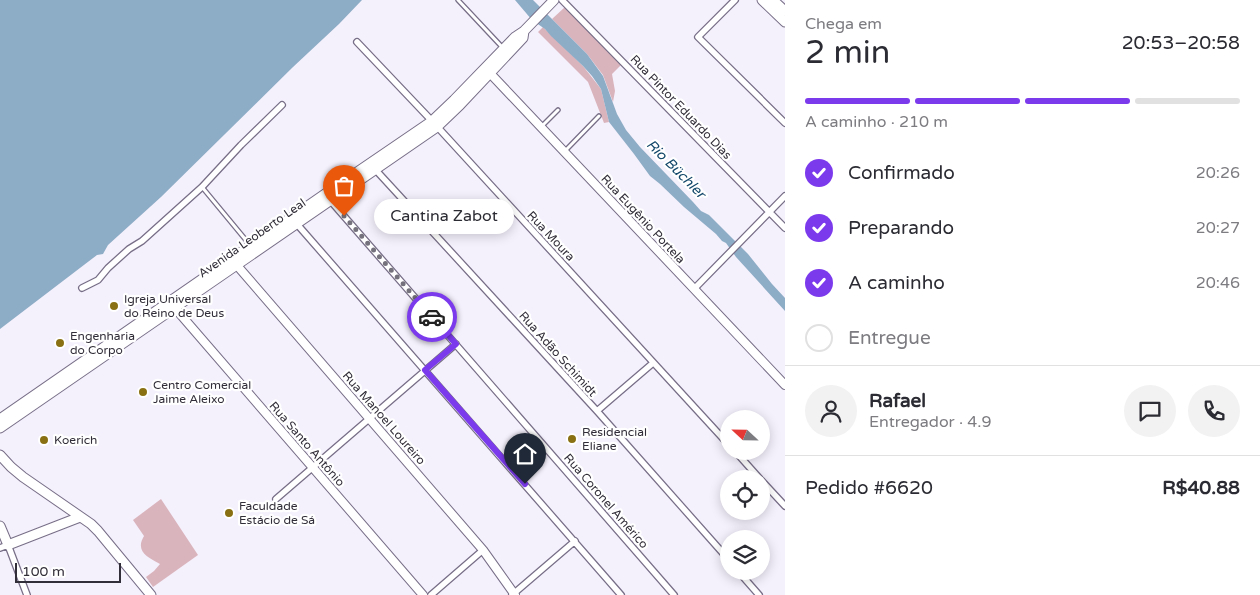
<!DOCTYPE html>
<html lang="pt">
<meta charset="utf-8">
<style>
body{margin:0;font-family:"Varela Round",sans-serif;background:#f2f2f3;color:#2b2b33;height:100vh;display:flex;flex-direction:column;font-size:19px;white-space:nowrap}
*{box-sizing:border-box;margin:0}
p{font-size:16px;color:#7c7c81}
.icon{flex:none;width:28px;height:28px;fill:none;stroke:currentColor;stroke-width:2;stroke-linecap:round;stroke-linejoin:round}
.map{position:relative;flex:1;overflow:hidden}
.sheet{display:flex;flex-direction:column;background:#fff;width:475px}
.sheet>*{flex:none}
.needle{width:32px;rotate:292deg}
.controls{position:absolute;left:720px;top:410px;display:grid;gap:10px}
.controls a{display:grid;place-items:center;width:50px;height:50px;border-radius:50%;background:#fff;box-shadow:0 2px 12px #0003;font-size:25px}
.scale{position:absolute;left:15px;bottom:12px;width:106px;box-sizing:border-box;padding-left:5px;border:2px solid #322e39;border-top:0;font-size:14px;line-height:18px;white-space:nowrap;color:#322e39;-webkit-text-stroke:4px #fff;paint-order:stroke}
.pin{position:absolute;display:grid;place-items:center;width:42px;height:42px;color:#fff;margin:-51px -21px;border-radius:50% 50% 50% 0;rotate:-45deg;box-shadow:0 0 5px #0007}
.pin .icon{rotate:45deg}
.courier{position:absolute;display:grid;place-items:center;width:50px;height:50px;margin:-25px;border:4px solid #7c3aed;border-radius:50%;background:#fff;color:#222;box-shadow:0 1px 6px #0007}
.bubble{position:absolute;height:35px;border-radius:18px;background:#fff;box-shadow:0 2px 12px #0003;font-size:16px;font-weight:600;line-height:35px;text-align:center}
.headline em{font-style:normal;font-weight:600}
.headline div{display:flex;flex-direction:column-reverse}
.headline{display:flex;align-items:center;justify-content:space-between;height:85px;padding:0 20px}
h1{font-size:32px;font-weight:600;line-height:38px}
.bar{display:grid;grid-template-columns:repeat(4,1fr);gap:8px 5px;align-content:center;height:60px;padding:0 20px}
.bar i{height:6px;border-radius:4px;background:#e1e1e2}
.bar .selected{background:#7c3aed}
.bar p{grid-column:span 4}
.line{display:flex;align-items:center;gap:12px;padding:0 20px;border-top:1px solid #e1e1e2}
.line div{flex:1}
.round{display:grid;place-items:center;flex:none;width:52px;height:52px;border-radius:26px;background:#f2f2f3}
ol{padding:0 20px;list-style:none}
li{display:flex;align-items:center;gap:15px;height:55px}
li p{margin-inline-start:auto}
li .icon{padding:5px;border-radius:50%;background:#7c3aed;color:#fff;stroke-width:4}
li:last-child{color:#7c7c81}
li i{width:28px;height:28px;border:2px solid #e1e1e2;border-radius:50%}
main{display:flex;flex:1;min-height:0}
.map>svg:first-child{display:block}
.green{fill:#dab4bd}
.water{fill:#8dacc5}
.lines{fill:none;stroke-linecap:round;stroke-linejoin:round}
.service-casing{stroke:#776e87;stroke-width:5.5}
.minor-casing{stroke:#776e87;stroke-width:8}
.tertiary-casing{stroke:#776e87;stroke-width:10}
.secondary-casing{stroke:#776e87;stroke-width:11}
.primary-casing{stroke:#776e87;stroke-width:11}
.service{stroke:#fff;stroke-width:3}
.minor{stroke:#fff;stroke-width:5.5}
.tertiary{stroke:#fff;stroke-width:8}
.secondary{stroke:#fff;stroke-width:9}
.primary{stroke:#fff;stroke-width:9}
.done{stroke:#76727d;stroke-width:5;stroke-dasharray:0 9}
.route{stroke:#7c3aed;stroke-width:6}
.poi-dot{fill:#897012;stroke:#fff;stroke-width:2}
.labels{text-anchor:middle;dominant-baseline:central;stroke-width:4.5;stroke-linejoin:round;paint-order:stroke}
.street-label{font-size:12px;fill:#322e39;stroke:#fff}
.poi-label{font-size:12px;fill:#322e39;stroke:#fff;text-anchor:start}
.water-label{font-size:14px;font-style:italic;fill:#13486a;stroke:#fff}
</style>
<main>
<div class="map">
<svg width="785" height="595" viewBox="0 0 785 595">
<rect width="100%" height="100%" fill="#f4f0fc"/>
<!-- green -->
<path class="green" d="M565,7L622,64L612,74L615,91L613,102L603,75L587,54L552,19Z
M543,27L583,66L601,89L609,122L604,123L588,82L538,32Z
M161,499L198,555L153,587L146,577L154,571L160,564C147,557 135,551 144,536L133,520Z"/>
<!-- water -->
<path class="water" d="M0,0H362L339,24L293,67L161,197L108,245L103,254L97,255L0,329Z
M515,0H533L587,54L603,76L617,114L626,130L640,147L693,202L701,211L709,215L748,254L772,284L785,298V311L736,257L726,243L722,241L716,234L684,207L660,184L650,176L634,154L609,122L601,89L592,76L583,66L551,36L545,29L532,20Z"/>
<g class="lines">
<defs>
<path id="service" d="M458,0L503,48
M542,126L558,110
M565,151L599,116
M202,187L250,245"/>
<path id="minor" d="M562,0L785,228
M735,0L698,37L785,123
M357,42L432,121L729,445
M373,167L597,411L729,560
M329,199L674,595
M296,223L621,595
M82,288L98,280L108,268L129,249L142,241L202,187L241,145L282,105
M694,289L785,196
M597,411L653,363
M735,451L760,479
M761,480L785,506
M276,499L456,344
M0,548L8,545L27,595
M738,571L759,595
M431,595L483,550
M512,595L575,541"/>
<path id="tertiary" d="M486,69L785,385
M234,262L483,550L515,595
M174,307L423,595"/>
<path id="secondary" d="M0,455L11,467L23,477L91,524L98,531L151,595
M0,526L8,545L80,517"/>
<path id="primary" d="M762,0L785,22
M773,0L785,11
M0,419L325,194L432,121L454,100L515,37L524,31L554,0
M0,428L437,127L460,105L523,38L524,31"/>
</defs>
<!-- service casing -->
<use href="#service" class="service-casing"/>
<!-- minor casing -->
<use href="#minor" class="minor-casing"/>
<!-- tertiary casing -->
<use href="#tertiary" class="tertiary-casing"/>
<!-- secondary casing -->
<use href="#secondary" class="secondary-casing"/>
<!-- primary casing -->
<use href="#primary" class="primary-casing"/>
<!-- service -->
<use href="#service" class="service"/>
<!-- minor -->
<use href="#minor" class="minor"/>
<!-- tertiary -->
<use href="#tertiary" class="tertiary"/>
<!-- secondary -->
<use href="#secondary" class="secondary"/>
<!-- primary -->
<use href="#primary" class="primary"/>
</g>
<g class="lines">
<!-- done -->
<path class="done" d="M344,216L432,317"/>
<!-- route -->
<path class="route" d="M432,317L456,344L425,370L525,484"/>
</g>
<!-- markers -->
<g class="poi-dot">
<circle cx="114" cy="306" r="5"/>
<circle cx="60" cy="343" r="5"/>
<circle cx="143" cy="392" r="5"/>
<circle cx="572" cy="439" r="5"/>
<circle cx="44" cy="440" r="5"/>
<circle cx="229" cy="513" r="5"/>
</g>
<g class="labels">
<!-- street labels -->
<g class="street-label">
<text transform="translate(681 107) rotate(46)">Rua Pintor Eduardo Dias</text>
<text transform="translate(643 219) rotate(47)">Rua Eugênio Portela</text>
<text transform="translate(551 236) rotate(47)">Rua Moura</text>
<text transform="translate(252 238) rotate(-35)">Avenida Leoberto Leal</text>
<text transform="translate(558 354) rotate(48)">Rua Adão Schimidt</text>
<text transform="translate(384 418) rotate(49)">Rua Manoel Loureiro</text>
<text transform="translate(307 444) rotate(49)">Rua Santo Antônio</text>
<text transform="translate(606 501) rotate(49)">Rua Coronel Américo</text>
</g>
<!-- poi labels -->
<g class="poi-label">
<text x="124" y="299">Igreja Universal<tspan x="124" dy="14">do Reino de Deus</tspan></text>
<text x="70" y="336">Engenharia<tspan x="70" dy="14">do Corpo</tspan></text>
<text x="153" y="385">Centro Comercial<tspan x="153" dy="14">Jaime Aleixo</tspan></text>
<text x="582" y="432">Residencial<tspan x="582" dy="14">Eliane</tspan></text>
<text x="54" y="440">Koerich</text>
<text x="239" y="506">Faculdade<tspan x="239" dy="14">Estácio de Sá</tspan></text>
</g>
<!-- water labels -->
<g class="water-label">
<text transform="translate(676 169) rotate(45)">Rio Büchler</text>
</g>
</g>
</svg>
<div class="controls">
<a><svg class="needle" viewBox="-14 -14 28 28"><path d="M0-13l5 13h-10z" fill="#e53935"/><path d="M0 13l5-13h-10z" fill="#7c7c81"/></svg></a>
<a><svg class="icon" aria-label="locate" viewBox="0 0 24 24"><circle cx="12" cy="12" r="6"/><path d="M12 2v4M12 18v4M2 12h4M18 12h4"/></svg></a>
<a><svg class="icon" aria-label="layers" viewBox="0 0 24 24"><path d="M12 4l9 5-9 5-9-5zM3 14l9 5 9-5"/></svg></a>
</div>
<div class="scale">100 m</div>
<div class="pin" style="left:344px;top:216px;background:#ea580c"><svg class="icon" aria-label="bag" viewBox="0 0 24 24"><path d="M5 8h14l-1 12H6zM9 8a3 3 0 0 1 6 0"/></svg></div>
<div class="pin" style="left:525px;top:484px;background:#1f2937"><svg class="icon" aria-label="home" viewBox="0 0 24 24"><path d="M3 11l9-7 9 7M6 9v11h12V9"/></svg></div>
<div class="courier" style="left:432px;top:317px"><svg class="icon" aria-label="car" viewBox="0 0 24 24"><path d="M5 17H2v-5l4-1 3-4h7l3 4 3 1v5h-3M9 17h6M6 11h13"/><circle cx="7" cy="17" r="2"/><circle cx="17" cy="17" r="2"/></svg></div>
<div class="bubble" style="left:374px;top:199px;width:140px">Cantina Zabot</div>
</div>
<section class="sheet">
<div class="headline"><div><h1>2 min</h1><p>Chega em</p></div><em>20:53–20:58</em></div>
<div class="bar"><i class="selected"></i><i class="selected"></i><i class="selected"></i><i></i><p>A caminho · 210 m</p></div>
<ol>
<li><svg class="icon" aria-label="check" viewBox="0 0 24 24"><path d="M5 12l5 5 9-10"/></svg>Confirmado<p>20:26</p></li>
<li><svg class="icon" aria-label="check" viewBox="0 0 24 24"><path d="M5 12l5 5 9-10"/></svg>Preparando<p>20:27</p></li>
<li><svg class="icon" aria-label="check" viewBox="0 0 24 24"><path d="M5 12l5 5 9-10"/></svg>A caminho<p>20:46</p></li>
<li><i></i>Entregue</li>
</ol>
<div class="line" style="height:90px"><a class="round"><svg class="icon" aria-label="person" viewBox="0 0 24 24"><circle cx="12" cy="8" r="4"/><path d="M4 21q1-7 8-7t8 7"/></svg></a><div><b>Rafael</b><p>Entregador · 4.9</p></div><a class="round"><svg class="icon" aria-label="chat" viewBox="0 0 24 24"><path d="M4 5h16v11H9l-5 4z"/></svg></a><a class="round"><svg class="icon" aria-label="phone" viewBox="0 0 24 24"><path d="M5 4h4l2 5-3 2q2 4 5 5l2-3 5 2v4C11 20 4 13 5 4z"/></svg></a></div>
<div class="line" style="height:65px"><div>Pedido #6620</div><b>R$40.88</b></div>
</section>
</main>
